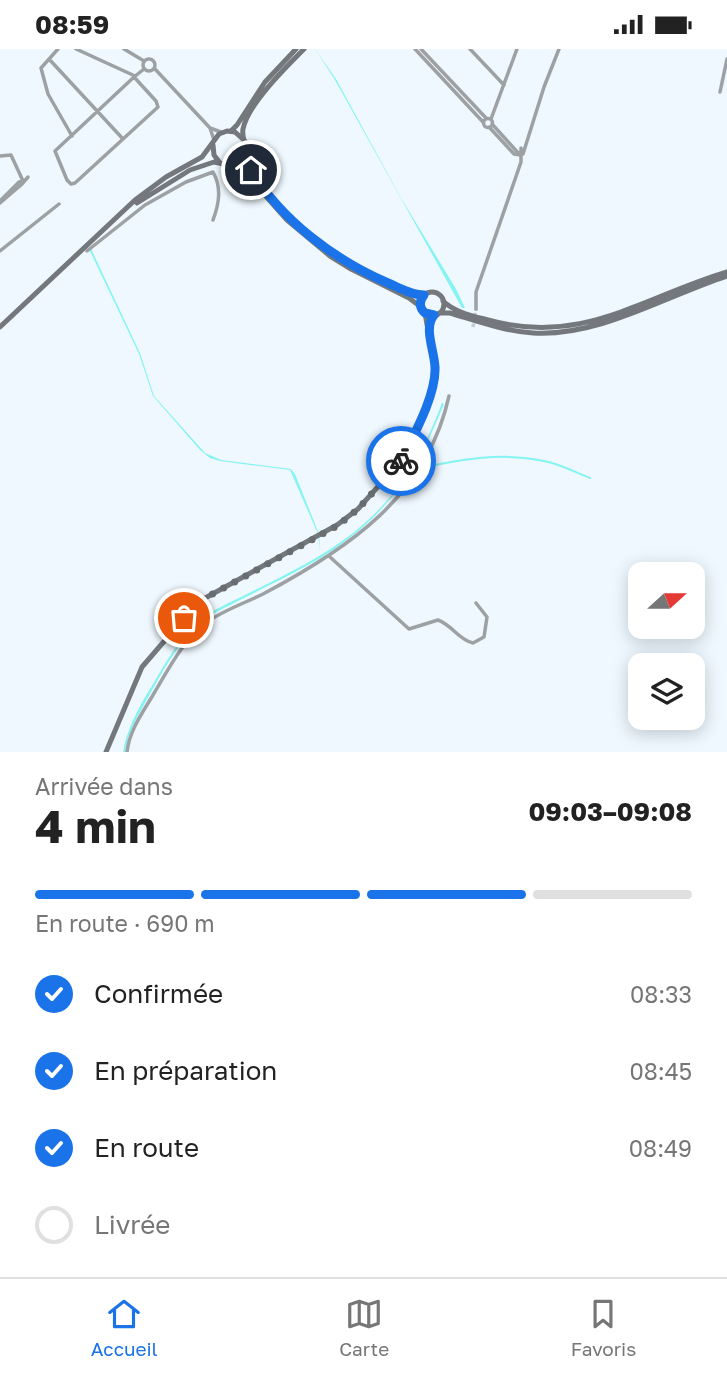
<!DOCTYPE html>
<html lang="fr">
<meta charset="utf-8">
<style>
body{margin:0;font-family:"Golos Text",sans-serif;background:#f2f2f2;color:#222;height:100vh;display:flex;flex-direction:column;font-size:26px;white-space:nowrap}
*{box-sizing:border-box;margin:0}
p{font-size:23px;color:#767676}
.icon{flex:none;width:38px;height:38px;fill:none;stroke:currentColor;stroke-width:2;stroke-linecap:round;stroke-linejoin:round}
.map{position:relative;height:703px;overflow:hidden}
.panel{display:flex;flex-direction:column;background:#fff;flex:1}
.panel>*{flex:none}
.needle{width:46px;rotate:69deg}
.fabs{position:absolute;left:628px;top:513px;display:grid;gap:14px}
.fabs a{display:grid;place-items:center;width:77px;height:77px;border-radius:14px;background:#fff;box-shadow:0 4px 18px #0003;font-size:35px}
.pin{position:absolute;display:grid;place-items:center;width:60px;height:60px;color:#fff;margin:-30px;border:4px solid #fff;border-radius:50%;box-shadow:0 2px 7px #0007}
.courier{position:absolute;display:grid;place-items:center;width:70px;height:70px;margin:-35px;border:5px solid #1a73e8;border-radius:50%;background:#fff;color:#222;box-shadow:0 2px 9px #0007}
.headline em{font-style:normal;font-weight:700}
.headline div{display:flex;flex-direction:column-reverse}
.headline{display:flex;align-items:center;justify-content:space-between;height:119px;padding:0 35px}
h1{font-size:46px;font-weight:700;line-height:52px}
.bar{display:grid;grid-template-columns:repeat(4,1fr);gap:10px 7px;align-content:center;height:84px;padding:0 35px}
.bar i{height:9px;border-radius:5px;background:#e0e0e0}
.bar .on{background:#1a73e8}
.bar p{grid-column:span 4}
ol{padding:0 35px;list-style:none}
li{display:flex;align-items:center;gap:21px;height:77px}
li p{margin-inline-start:auto}
li .icon{padding:7px;border-radius:50%;background:#1a73e8;color:#fff;stroke-width:4}
li:last-child{color:#767676}
li i{width:38px;height:38px;border:4px solid #e0e0e0;border-radius:50%}
.status{display:flex;justify-content:space-between;align-items:center;height:49px;padding:0 35px;background:#fff;direction:ltr}
.status svg{height:19px;fill:currentColor}
.menu{display:flex;justify-content:space-around;align-items:center;height:98px;border-top:2px solid #e0e0e0;background:#fff;font-size:19px;color:#767676}
.menu a{display:grid;justify-items:center;gap:4px}
.menu .on{color:#1a73e8}
.map>svg:first-child{display:block}
.water{fill:#83f4f2}
.lines{fill:none;stroke-linecap:round;stroke-linejoin:round}
.stream{stroke:#83f4f2;stroke-width:2}
.minor-tunnel{stroke:#c5cdd2;stroke-width:3.5;stroke-dasharray:3.5 2;stroke-linecap:butt}
.minor{stroke:#9ea1a4;stroke-width:3.5}
.secondary{stroke:#74787d;stroke-width:5}
.done{stroke:#676d70;stroke-width:7;stroke-dasharray:0 12.6}
.route{stroke:#1a73e8;stroke-width:9}
</style>
<div class="status"><b>08:59</b><svg viewBox="0 0 49 12"><path d="M0 12V9h3v3zM5 12V6h3v6zM10 12V3h3v9zM15 12V0h3v12zM26 1h20v11H26zM47 4h2v5h-2z"/></svg></div>
<div class="map">
<svg width="727" height="703" viewBox="0 0 727 703">
<rect width="100%" height="100%" fill="#eef8fe"/>
<!-- water -->
<path class="water" d="M315,0L336,30L401,149L456,240L465,259H462L335,31Z
M91,195L92,202L140,304L154,347L205,404L221,411L291,420L295,425L319,485L320,502L318,485L290,421L220,412L210,409L200,401L153,347L139,305L90,202Z
M442,354L444,355C418,419 391,461 333,501C304,520 271,535 240,551C227,558 214,563 203,572C180,590 164,620 150,645C140,663 128,682 125,703H123C127,679 140,656 153,635C166,613 180,588 200,571C214,560 231,553 247,545C283,527 321,509 353,484C399,447 421,409 442,354Z"/>
<g class="lines">
<!-- stream -->
<path class="stream" d="M421,419C461,410 503,403 544,412C560,415 575,423 590,429"/>
<!-- minor-tunnel -->
<path class="minor-tunnel" d="M473,278L476,260"/>
<!-- minor -->
<path class="minor" d="M58,0L41,19L48,45L72,87
M76,0L135,27
M124,0L144,12
M415,0L483,73
M421,0L486,69
M470,0L504,36
M143 16a6 6 0 1 1 12 0a6 6 0 1 1-12 0Z
M49,10L123,90
M155,20L210,79
M134,28L156,52L158,58L75,134L71,135L67,131L55,102L134,28L144,20
M720,43L727,10
M483.5 74a4.5 4.5 0 1 1 9 0a4.5 4.5 0 1 1-9 0Z
M491,70L517,0
M492,75L520,106
M489,78L514,105L520,106
M214,91L210,79L221,83
M520,106L523,105L544,38L559,0
M0,107L11,106L23,132
M0,152L19,133L23,132
M0,154L21,136L28,128
M0,202L59,155
M87,202L145,156L186,133L213,123C222,139 219,155 213,171
M476,260V243L521,113V99
M330,508L409,580L438,571C452,576 459,591 473,594L484,588L487,568L476,554
M127,703C129,682 143,663 153,646C168,621 183,591 207,573C224,561 245,554 263,545C348,500 427,447 449,347"/>
<!-- secondary -->
<path class="secondary" d="M231,82L237,76L265,33L296,0
M213,96L214,106L220,114
M246,106C251,145 329,205 363,222
M233,117L246,125L287,171L330,207L351,220L409,249L421,258
M137,154L190,121L214,113L233,117C258,107 240,95 243,80C248,55 286,18 304,0
M371,227L409,243L424,245
M420 255a12 12 0 1 1 24 0a12 12 0 1 1-24 0Z
M443,252C454,263 473,267 488,271C582,297 641,249 727,223
M439,264H450C477,272 504,282 533,284C599,288 665,247 727,227
M0,278L135,151L166,128L202,108L219,85L227,82L235,83L245,92
M106,703L142,618L198,553L337,476L358,460L399,414L424,367L435,321L425,264"/>
</g>
<g class="lines">
<!-- done -->
<path class="done" d="M184,569L198,553L337,477L358,460L401,412"/>
<!-- route -->
<path class="route" d="M251,121C282,172 335,211 388,234C400,239 411,246 424,246C419,252 419,259 425,264L434,266C423,279 435,303 435,319C436,347 413,387 401,412"/>
</g>
</svg>
<div class="fabs">
<a><svg class="needle" viewBox="-14 -14 28 28"><path d="M0-13l5 13h-10z" fill="#e53935"/><path d="M0 13l5-13h-10z" fill="#767676"/></svg></a>
<a><svg class="icon" aria-label="layers" viewBox="0 0 24 24"><path d="M12 4l9 5-9 5-9-5zM3 14l9 5 9-5"/></svg></a>
</div>
<div class="pin" style="left:184px;top:569px;background:#ea580c"><svg class="icon" aria-label="bag" viewBox="0 0 24 24"><path d="M5 8h14l-1 12H6zM9 8a3 3 0 0 1 6 0"/></svg></div>
<div class="pin" style="left:251px;top:121px;background:#1f2937"><svg class="icon" aria-label="home" viewBox="0 0 24 24"><path d="M3 11l9-7 9 7M6 9v11h12V9"/></svg></div>
<div class="courier" style="left:401px;top:412px"><svg class="icon" aria-label="bike" viewBox="0 0 24 24"><circle cx="6" cy="16" r="4"/><circle cx="18" cy="16" r="4"/><path d="M6 16l4-8h5l3 8M10 8l3 8H6M13 5h3"/></svg></div>
</div>
<section class="panel">
<div class="headline"><div><h1>4 min</h1><p>Arrivée dans</p></div><em>09:03–09:08</em></div>
<div class="bar"><i class="on"></i><i class="on"></i><i class="on"></i><i></i><p>En route · 690 m</p></div>
<ol>
<li><svg class="icon" aria-label="check" viewBox="0 0 24 24"><path d="M5 12l5 5 9-10"/></svg>Confirmée<p>08:33</p></li>
<li><svg class="icon" aria-label="check" viewBox="0 0 24 24"><path d="M5 12l5 5 9-10"/></svg>En préparation<p>08:45</p></li>
<li><svg class="icon" aria-label="check" viewBox="0 0 24 24"><path d="M5 12l5 5 9-10"/></svg>En route<p>08:49</p></li>
<li><i></i>Livrée</li>
</ol>
</section>
<nav class="menu">
<a class="on"><svg class="icon" aria-label="home" viewBox="0 0 24 24"><path d="M3 11l9-7 9 7M6 9v11h12V9"/></svg>Accueil</a>
<a><svg class="icon" aria-label="map" viewBox="0 0 24 24"><path d="M3 6l6-2 6 2 6-2v14l-6 2-6-2-6 2zM9 4v14M15 6v14"/></svg>Carte</a>
<a><svg class="icon" aria-label="saved" viewBox="0 0 24 24"><path d="M7 4h10v16l-5-4-5 4z"/></svg>Favoris</a>
</nav>
